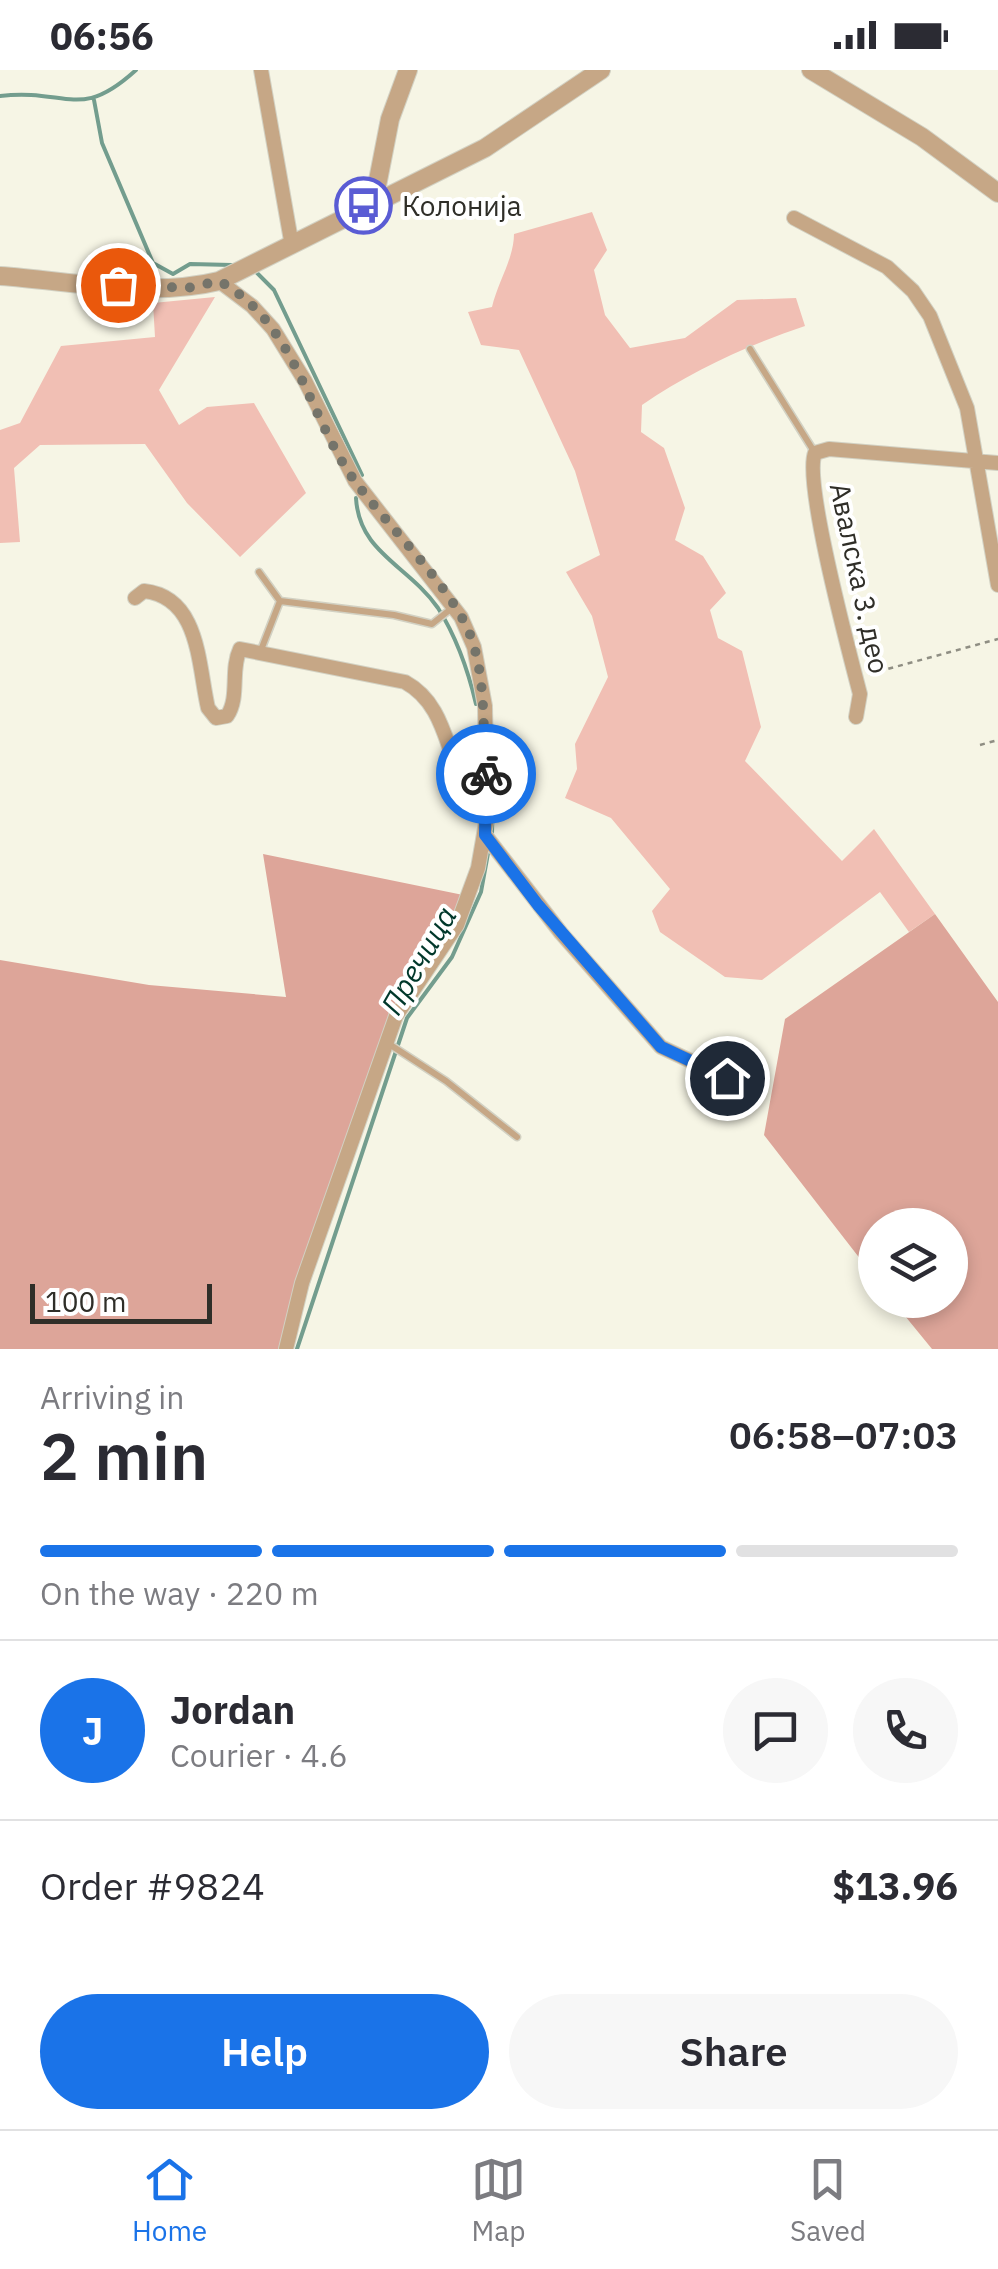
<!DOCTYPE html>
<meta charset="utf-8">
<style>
body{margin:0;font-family:"IBM Plex Sans",sans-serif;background:#f7f7f7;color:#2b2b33;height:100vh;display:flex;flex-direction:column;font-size:38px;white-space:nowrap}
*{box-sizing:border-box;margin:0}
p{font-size:32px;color:#7c7c81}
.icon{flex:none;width:55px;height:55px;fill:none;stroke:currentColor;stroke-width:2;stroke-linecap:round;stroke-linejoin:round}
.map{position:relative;height:1279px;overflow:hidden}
.drawer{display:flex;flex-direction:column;background:#fff;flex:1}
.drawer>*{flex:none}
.buttons{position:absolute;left:858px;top:1138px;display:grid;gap:20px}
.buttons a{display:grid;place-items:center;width:110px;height:110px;border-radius:50%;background:#fff;box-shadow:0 5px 15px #0003;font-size:50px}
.scale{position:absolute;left:30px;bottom:25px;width:182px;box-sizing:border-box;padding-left:10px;border:5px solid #2f2e28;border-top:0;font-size:28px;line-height:35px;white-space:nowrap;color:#2f2e28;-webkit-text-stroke:8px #fff;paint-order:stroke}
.pin{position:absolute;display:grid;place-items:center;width:85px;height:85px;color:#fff;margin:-42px;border:5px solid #fff;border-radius:50%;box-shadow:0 2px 10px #0007}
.courier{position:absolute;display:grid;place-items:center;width:100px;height:100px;margin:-50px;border:8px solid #1a73e8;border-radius:50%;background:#fff;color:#222;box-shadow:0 2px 12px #0007}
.overview em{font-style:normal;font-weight:600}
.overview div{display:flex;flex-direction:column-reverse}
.overview{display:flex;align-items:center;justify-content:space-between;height:170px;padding:0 40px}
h1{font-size:65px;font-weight:600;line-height:75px}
.bar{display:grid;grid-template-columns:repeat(4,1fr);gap:15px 10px;align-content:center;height:120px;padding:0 40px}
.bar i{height:12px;border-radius:8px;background:#e1e1e2}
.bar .selected{background:#1a73e8}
.bar p{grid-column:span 4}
.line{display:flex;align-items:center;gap:25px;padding:0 40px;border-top:2px solid #e1e1e2}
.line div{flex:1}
.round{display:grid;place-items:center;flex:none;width:105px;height:105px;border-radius:52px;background:#f7f7f7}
.action{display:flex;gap:20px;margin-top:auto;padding:20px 40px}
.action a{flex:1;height:115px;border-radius:60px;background:#1a73e8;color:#fff;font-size:40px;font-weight:600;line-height:115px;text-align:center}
.action a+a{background:#f7f7f7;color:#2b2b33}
.status{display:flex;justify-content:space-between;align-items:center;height:70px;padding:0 50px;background:#fff;direction:ltr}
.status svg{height:28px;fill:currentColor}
.menu{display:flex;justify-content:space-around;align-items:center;height:140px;border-top:2px solid #e1e1e2;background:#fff;font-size:28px;color:#7c7c81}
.menu a{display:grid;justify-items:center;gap:5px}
.menu .selected{color:#1a73e8}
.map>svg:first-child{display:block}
.green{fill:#f1bfb4}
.forest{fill:#dda599}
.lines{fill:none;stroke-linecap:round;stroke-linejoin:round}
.stream{stroke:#739d8e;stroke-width:4}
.service-casing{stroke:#d2d1c3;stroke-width:9}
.minor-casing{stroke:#d2d1c3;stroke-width:16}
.tertiary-casing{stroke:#d2d1c3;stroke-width:20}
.path{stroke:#8f8e83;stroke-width:2.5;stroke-dasharray:5 5;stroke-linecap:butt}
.service{stroke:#c6a786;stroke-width:6}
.minor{stroke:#c6a786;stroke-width:14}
.tertiary{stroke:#c6a786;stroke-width:18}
.done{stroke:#75746a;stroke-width:10;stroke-dasharray:0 18}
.route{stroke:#1a73e8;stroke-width:12}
.labels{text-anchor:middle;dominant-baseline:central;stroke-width:8;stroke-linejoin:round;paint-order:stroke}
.poi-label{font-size:28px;fill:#2f2e28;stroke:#fff;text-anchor:start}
.street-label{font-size:28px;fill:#2f2e28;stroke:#fff}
.water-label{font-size:30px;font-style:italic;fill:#00372a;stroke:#fff}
</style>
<div class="status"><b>06:56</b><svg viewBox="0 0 49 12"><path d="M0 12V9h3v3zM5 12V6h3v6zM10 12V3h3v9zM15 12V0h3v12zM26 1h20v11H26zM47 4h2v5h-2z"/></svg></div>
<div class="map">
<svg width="998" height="1279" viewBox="0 0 998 1279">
<rect width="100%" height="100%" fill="#f6f5e5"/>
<!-- green -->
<path class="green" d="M592,142L607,180L594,200L605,245L630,278L685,268L737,230L796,228L805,256C748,275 691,301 642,335L641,362L664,378L685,438L675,470L703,486L726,523L710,540L718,568L742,581L761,657L745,691L842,791L874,759L935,844L909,862L880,822L762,910L725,907L660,862L652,841L670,819L611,748L565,728L577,699L575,674L608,607L592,546L566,502L600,485L575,401L519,280L481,275L468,242L492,237C498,212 514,188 514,164Z
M215,227L159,320L179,355L207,337L254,333L306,423L240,487L187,433L145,374L40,375L14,398L20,472L0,473V360L20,353L61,276L155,267L153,233Z"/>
<!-- forest -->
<path class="forest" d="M263,784L468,826L387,972L289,1279H0V890L149,915L286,927Z
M935,844L998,932V1279H932L892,1230H950V1155H875V1208L764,1065L785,949Z"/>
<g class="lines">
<!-- stream -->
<path class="stream" d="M0,26C68,18 79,52 136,0
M94,30L102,73L153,193L173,204L190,194L232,195
M255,201L274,220L362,405
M356,428C359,483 408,495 438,538C457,568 468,600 476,634
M492,764L493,709
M297,1279L407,948L452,887L481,822L489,778"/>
<defs>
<path id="service" d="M750,279L815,383
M259,502L280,531
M261,580L280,531L394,545L432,554L452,538
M389,974L446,1011L517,1067"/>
<path id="minor" d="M261,0L292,176
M794,148L887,197L913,221L930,246L967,338L998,515
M219,211L252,236L273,259L305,311L355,411L461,547L474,577L485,636L487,747L478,798L457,855L396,946L302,1213L286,1279
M135,528L144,521C200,527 198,595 208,638L216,648L227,646C240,627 230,600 240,579L405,612C458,641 442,714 487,733
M856,647L860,624C850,585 803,411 815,383L829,379L998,393
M485,765L561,863L661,977L727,1008"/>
<path id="tertiary" d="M811,0L922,67L998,123
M373,136L390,49L408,0
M0,206C71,211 150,228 219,211L485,78L601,0"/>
</defs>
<!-- service casing -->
<use href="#service" class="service-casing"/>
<!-- minor casing -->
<use href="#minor" class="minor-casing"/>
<!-- tertiary casing -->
<use href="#tertiary" class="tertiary-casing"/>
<!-- path -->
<path class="path" d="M869,604L998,569
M980,675L998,670"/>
<!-- service -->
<use href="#service" class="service"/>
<!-- minor -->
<use href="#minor" class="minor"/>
<!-- tertiary -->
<use href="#tertiary" class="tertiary"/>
</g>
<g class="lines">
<!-- done -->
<path class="done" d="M118,215L188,218L219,211C296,253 307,344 354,410C386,454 448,513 469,562C487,607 482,657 486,704"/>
<!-- route -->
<path class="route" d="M486,704L485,765L538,835L661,977L727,1008"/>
</g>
<!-- icons -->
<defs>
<symbol id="bus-ring" viewBox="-11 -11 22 22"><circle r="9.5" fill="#fff" stroke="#5a5cd4" stroke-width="1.5"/><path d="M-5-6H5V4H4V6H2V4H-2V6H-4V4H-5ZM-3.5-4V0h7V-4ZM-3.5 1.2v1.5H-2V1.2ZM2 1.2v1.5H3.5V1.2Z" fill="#5a5cd4"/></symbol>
</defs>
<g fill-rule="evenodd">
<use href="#bus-ring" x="332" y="104" width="63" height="63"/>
</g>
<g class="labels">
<!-- poi labels -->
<g class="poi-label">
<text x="402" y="135">Колонија</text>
</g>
<!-- street labels -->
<g class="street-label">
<text transform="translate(860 508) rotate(78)">Авалска 3. део</text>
</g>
<!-- water labels -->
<g class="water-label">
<text transform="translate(418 890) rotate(-60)">Пречица</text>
</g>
</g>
</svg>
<div class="buttons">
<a><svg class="icon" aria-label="layers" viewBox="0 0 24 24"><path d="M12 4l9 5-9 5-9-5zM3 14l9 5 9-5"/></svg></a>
</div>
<div class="scale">100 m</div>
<div class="pin" style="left:118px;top:215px;background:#ea580c"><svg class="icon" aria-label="bag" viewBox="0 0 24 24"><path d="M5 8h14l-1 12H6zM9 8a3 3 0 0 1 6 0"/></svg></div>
<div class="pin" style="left:727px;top:1008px;background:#1f2937"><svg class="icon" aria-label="home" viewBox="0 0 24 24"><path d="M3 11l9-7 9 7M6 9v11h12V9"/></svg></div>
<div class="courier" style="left:486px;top:704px"><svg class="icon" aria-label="bike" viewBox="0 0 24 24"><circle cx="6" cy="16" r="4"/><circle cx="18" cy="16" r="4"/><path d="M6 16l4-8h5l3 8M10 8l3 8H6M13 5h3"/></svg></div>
</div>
<section class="drawer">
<div class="overview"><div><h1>2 min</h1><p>Arriving in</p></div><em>06:58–07:03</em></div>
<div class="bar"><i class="selected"></i><i class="selected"></i><i class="selected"></i><i></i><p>On the way · 220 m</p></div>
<div class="line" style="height:180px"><b class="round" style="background:#1a73e8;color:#fff">J</b><div><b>Jordan</b><p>Courier · 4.6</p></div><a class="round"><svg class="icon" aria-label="chat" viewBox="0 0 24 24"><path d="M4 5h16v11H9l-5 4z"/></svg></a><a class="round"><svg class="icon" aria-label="phone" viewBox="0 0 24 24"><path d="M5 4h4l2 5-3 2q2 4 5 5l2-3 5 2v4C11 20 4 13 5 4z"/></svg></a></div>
<div class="line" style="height:130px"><div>Order #9824</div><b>$13.96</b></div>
<div class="action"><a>Help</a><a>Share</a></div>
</section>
<nav class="menu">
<a class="selected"><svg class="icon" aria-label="home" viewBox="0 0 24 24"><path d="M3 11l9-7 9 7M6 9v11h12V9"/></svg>Home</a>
<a><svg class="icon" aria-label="map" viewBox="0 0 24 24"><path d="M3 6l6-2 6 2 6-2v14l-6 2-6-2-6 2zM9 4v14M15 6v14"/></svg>Map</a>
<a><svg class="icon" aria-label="saved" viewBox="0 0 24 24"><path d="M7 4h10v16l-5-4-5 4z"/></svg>Saved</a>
</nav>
